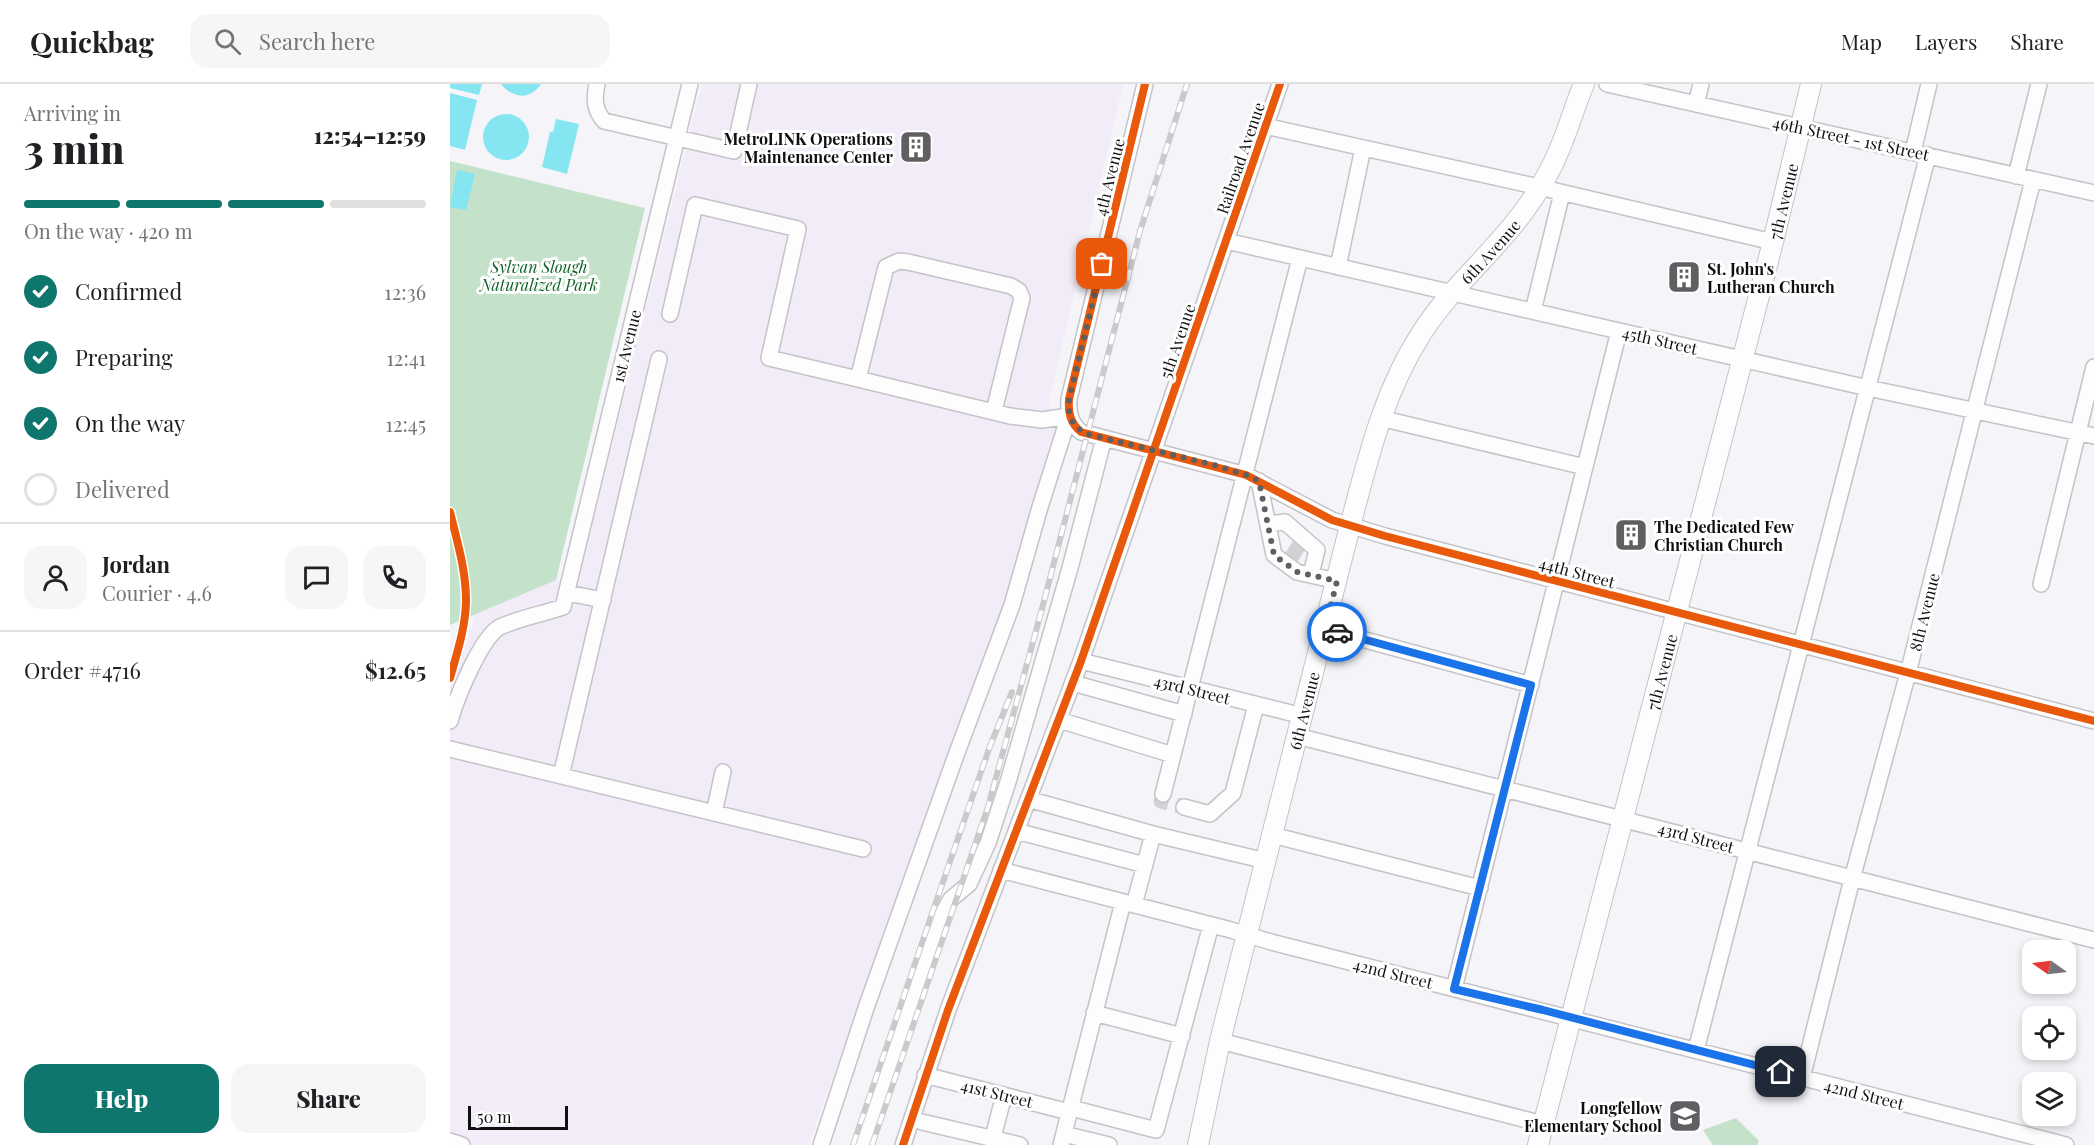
<!DOCTYPE html>
<meta charset="utf-8">
<style>
body{margin:0;font-family:"Playfair Display",serif;background:#f6f6f6;color:#202124;height:100vh;display:flex;flex-direction:column;font-size:22px;white-space:nowrap}
*{box-sizing:border-box;margin:0}
p{font-size:20px;color:#757577}
.icon{flex:none;width:33px;height:33px;fill:none;stroke:currentColor;stroke-width:2;stroke-linecap:round;stroke-linejoin:round}
.map{position:relative;flex:1;overflow:hidden}
.panel{display:flex;flex-direction:column;background:#fff;width:450px}
.panel>*{flex:none}
.needle{width:39px;rotate:284deg}
.controls{position:absolute;left:1572px;top:856px;display:grid;gap:12px}
.controls a{display:grid;place-items:center;width:54px;height:54px;border-radius:12px;background:#fff;box-shadow:0 3px 9px #0003;font-size:30px}
.scale{position:absolute;left:18px;bottom:15px;width:100px;box-sizing:border-box;padding-left:6px;border:3px solid #0f0f11;border-top:0;font-size:16px;line-height:21px;white-space:nowrap;color:#0f0f11;-webkit-text-stroke:4px #fff;paint-order:stroke}
.pin{position:absolute;display:grid;place-items:center;width:51px;height:51px;color:#fff;margin:-26px;border-radius:12px;box-shadow:0 3px 9px #0006}
.courier{position:absolute;display:grid;place-items:center;width:60px;height:60px;margin:-30px;border:4px solid #1a73e8;border-radius:50%;background:#fff;color:#222;box-shadow:0 2px 8px #0007}
.overview em{font-style:normal;font-weight:800}
.overview div{display:flex;flex-direction:column-reverse}
.overview{display:flex;align-items:center;justify-content:space-between;height:102px;padding:0 24px}
h1{font-size:39px;font-weight:800;line-height:45px}
.bar{display:grid;grid-template-columns:repeat(4,1fr);gap:9px 6px;align-content:center;height:72px;padding:0 24px}
.bar i{height:8px;border-radius:4px;background:#e0e0e0}
.bar .selected{background:#0f766e}
.bar p{grid-column:span 4}
.line{display:flex;align-items:center;gap:15px;padding:0 24px;border-top:2px solid #e0e0e0}
.line div{flex:1}
.round{display:grid;place-items:center;flex:none;width:63px;height:63px;border-radius:18px;background:#f6f6f6}
ol{padding:0 24px;list-style:none}
li{display:flex;align-items:center;gap:18px;height:66px}
li p{margin-inline-start:auto}
li .icon{padding:6px;border-radius:50%;background:#0f766e;color:#fff;stroke-width:4}
li:last-child{color:#757577}
li i{width:33px;height:33px;border:3px solid #e0e0e0;border-radius:50%}
.action{display:flex;gap:12px;margin-top:auto;padding:12px 24px}
.action a{flex:1;height:69px;border-radius:18px;background:#0f766e;color:#fff;font-size:24px;font-weight:800;line-height:69px;text-align:center}
.action a+a{background:#f6f6f6;color:#202124}
header{display:flex;align-items:center;gap:36px;box-sizing:border-box;height:84px;padding:0 30px;background:#fff;border-bottom:2px solid #e0e0e0}
header strong{font-size:28px}
nav{display:flex;gap:33px;margin-inline-start:auto;font-size:21px}
.search{width:420px;height:54px;background:#f6f6f6;display:flex;align-items:center;gap:15px;box-sizing:border-box;padding:0 21px;border-radius:18px;color:#757577;font-size:22px}
main{display:flex;flex:1;min-height:0}
.map>svg:first-child{display:block}
.industrial{fill:#f2ebf8}
.green{fill:#c4e1ca}
.water{fill:#85e6f1}
.lines{fill:none;stroke-linecap:round;stroke-linejoin:round}
.minor-tunnel{stroke:#d2d2d6;stroke-width:15;stroke-dasharray:15 8;stroke-linecap:butt}
.minor-casing{stroke:#c4c4c8;stroke-width:18}
.major-casing{stroke:#c4c4c8;stroke-width:22}
.minor{stroke:#fdfdfe;stroke-width:15}
.major{stroke:#fdfdfe;stroke-width:20}
.rail-casing{stroke:#cacacb;stroke-width:6}
.rail{stroke:#fff;stroke-width:4;stroke-dasharray:11;stroke-linecap:butt}
.cycleway-casing{stroke:#fff;stroke-width:11}
.cycleway{stroke:#e8590c;stroke-width:8}
.done{stroke:#5f5f62;stroke-width:6;stroke-dasharray:0 10.8}
.route{stroke:#1a73e8;stroke-width:8}
.labels{text-anchor:middle;dominant-baseline:central;stroke-width:6;stroke-linejoin:round;paint-order:stroke}
.poi-label{font-size:16px;font-weight:bold;fill:#0f0f11;stroke:#fff;text-anchor:end}
.street-label{font-size:16px;fill:#0f0f11;stroke:#fff}
.park-label{font-size:16px;font-style:italic;fill:#0e6328;stroke:#fff}
</style>
<header>
<strong>Quickbag</strong>
<div class="search"><svg class="icon" aria-label="search" viewBox="0 0 24 24"><circle cx="10" cy="10" r="6"/><path d="M15 15l6 6"/></svg>Search here</div>
<nav><a>Map</a><a>Layers</a><a>Share</a></nav>
</header>
<main>
<section class="panel">
<div class="overview"><div><h1>3 min</h1><p>Arriving in</p></div><em>12:54–12:59</em></div>
<div class="bar"><i class="selected"></i><i class="selected"></i><i class="selected"></i><i></i><p>On the way · 420 m</p></div>
<ol>
<li><svg class="icon" aria-label="check" viewBox="0 0 24 24"><path d="M5 12l5 5 9-10"/></svg>Confirmed<p>12:36</p></li>
<li><svg class="icon" aria-label="check" viewBox="0 0 24 24"><path d="M5 12l5 5 9-10"/></svg>Preparing<p>12:41</p></li>
<li><svg class="icon" aria-label="check" viewBox="0 0 24 24"><path d="M5 12l5 5 9-10"/></svg>On the way<p>12:45</p></li>
<li><i></i>Delivered</li>
</ol>
<div class="line" style="height:108px"><a class="round"><svg class="icon" aria-label="person" viewBox="0 0 24 24"><circle cx="12" cy="8" r="4"/><path d="M4 21q1-7 8-7t8 7"/></svg></a><div><b>Jordan</b><p>Courier · 4.6</p></div><a class="round"><svg class="icon" aria-label="chat" viewBox="0 0 24 24"><path d="M4 5h16v11H9l-5 4z"/></svg></a><a class="round"><svg class="icon" aria-label="phone" viewBox="0 0 24 24"><path d="M5 4h4l2 5-3 2q2 4 5 5l2-3 5 2v4C11 20 4 13 5 4z"/></svg></a></div>
<div class="line" style="height:78px"><div>Order #4716</div><b>$12.65</b></div>
<div class="action"><a>Help</a><a>Share</a></div>
</section>
<div class="map">
<svg width="1644" height="1061" viewBox="0 0 1644 1061">
<rect width="100%" height="100%" fill="#f4f4f9"/>
<!-- industrial -->
<path class="industrial" d="M252,0H673L599,317L607,341L566,483L358,1061H0V609L26,530L106,496L128,499Z"/>
<!-- green -->
<path class="green" d="M0,77L195,124L106,496L0,541Z
M1286,1034L1309,1057L1307,1061H1263L1253,1046Z"/>
<!-- water -->
<path class="water" d="M0,0H32L29,11L0,4Z
M51,0H91C80,16 63,15 51,0Z
M0,9L27,16L15,66L0,62Z
M33 53a23 23 0 1 1 46 0a23 23 0 1 1-46 0Z
M106,35L129,40L117,90L92,83L100,48H103Z
M7,86L25,90L16,126L0,123Z"/>
<g class="lines">
<!-- minor-tunnel -->
<path class="minor-tunnel" d="M841,474L850,460
M713,710L711,717L734,723"/>
<defs>
<path id="minor" d="M147,0C144,15 144,25 154,37L284,67L299,0
M695,0L619,315C618,328 620,339 631,348L796,391L882,436L935,452L1644,637
M1157,0L1644,109
M1246,20L1251,0
M815,42L1089,103L1323,158
M1463,68L1479,0
M1566,92L1589,0
M776,157L1418,304L1644,352
M888,183L913,64
M1083,227L1112,109
M220,230L245,121L348,145L319,274L408,295
M544,327L572,214L569,207L561,202L458,178L449,177L436,183L408,295L560,332L592,336L619,332
M930,334L1135,383
M809,397L824,471L847,488L887,497
M818,440L835,438L867,466L861,490
M1591,500L1644,283
M117,509L153,516
M875,545L1081,601
M631,577L853,632
M623,599L734,630
M609,636L723,671
M0,637C6,615 31,553 50,543C69,534 93,530 113,523L240,0
M847,652L1644,856
M0,665L413,765
M111,692L209,275
M713,710L850,174
M578,715L703,750L816,777
M734,723L760,730L783,709L806,621
M264,729L273,688
M566,747L695,781
M822,751L1030,804
M551,786L781,846L821,858L1616,1061
M684,821L703,750
M1004,905L1169,247
M644,929L732,952
M770,957L1093,1040
M1246,966L1478,71
M475,991L619,1028L625,1025L706,1046L761,841
M1352,994L1402,795L1458,589L1583,96
M472,1038L570,1061
M614,1050L659,1061
M0,1057L12,1061
M371,1061L416,924L505,674L562,521L590,423L619,332
M413,1061L493,829L501,815L519,800L538,759L558,698L620,484L654,354
M453,1061L498,926L631,577L830,0
M541,1061L554,1011
M611,1061L673,818"/>
<g id="major">
<path id="s1" d="M748,1061L770,957L900,442C918,375 933,309 971,250C999,205 1042,171 1074,127C1088,108 1101,87 1110,64C1119,43 1125,21 1134,0"/>
<path id="s2" d="M1088,1061L1323,158L1361,0"/>
</g>
</defs>
<!-- minor casing -->
<use href="#minor" class="minor-casing"/>
<!-- major casing -->
<use href="#major" class="major-casing"/>
<!-- minor -->
<use href="#minor" class="minor"/>
<!-- major -->
<use href="#major" class="major"/>
<defs>
<path id="rail" d="M403,1061L487,815L540,662L562,608
M422,1061L538,723L593,521L690,147L737,0"/>
</defs>
<!-- rail casing -->
<use href="#rail" class="rail-casing"/>
<!-- rail -->
<use href="#rail" class="rail"/>
<defs>
<path id="cycleway" d="M695,0L619,315C618,328 620,339 631,348L796,391L882,436L935,452L1644,637
M0,428C7,457 16,486 16,516C16,542 7,569 0,594
M453,1061L498,926L631,577L830,0"/>
</defs>
<!-- cycleway casing -->
<use href="#cycleway" class="cycleway-casing"/>
<!-- cycleway -->
<use href="#cycleway" class="cycleway"/>
</g>
<g class="lines">
<!-- done -->
<path class="done" d="M652,180L619,315C618,331 621,342 637,350L764,381L796,391L809,397L824,471L847,488L887,497L875,545L887,548"/>
<!-- route -->
<path class="route" d="M887,548L1081,601L1004,905L1093,926L1331,988"/>
</g>
<!-- icons -->
<defs>
<symbol id="building-square" viewBox="-11 -11 22 22"><rect x="-9" y="-9" width="18" height="18" rx="4" fill="#5f5f62" stroke="#fff"/><path d="M-4-6H4V6H1V3H-1V6H-4ZM-2.5-4.3h1.7v1.8h-1.7ZM.8-4.3h1.7v1.8H.8ZM-2.5-1h1.7V.8h-1.7ZM.8-1h1.7V.8H.8Z" fill="#fff"/></symbol>
<symbol id="school-square" viewBox="-11 -11 22 22"><rect x="-9" y="-9" width="18" height="18" rx="4" fill="#5f5f62" stroke="#fff"/><path d="M0-5L7-2L0 1L-7-2ZM-4 1L0 2.5L4 1V4Q0 6-4 4Z" fill="#fff"/></symbol>
</defs>
<g fill-rule="evenodd">
<use href="#building-square" x="447" y="44" width="38" height="38"/>
<use href="#building-square" x="1215" y="174" width="38" height="38"/>
<use href="#building-square" x="1162" y="432" width="38" height="38"/>
<use href="#school-square" x="1216" y="1013" width="38" height="38"/>
</g>
<g class="labels">
<!-- poi labels -->
<g class="poi-label">
<text x="443" y="54">MetroLINK Operations<tspan x="443" dy="18">Maintenance Center</tspan></text>
<text x="1257" y="184" text-anchor="start">St. John's<tspan x="1257" dy="18">Lutheran Church</tspan></text>
<text x="1204" y="442" text-anchor="start">The Dedicated Few<tspan x="1204" dy="18">Christian Church</tspan></text>
<text x="1212" y="1023">Longfellow<tspan x="1212" dy="18">Elementary School</tspan></text>
</g>
<!-- street labels -->
<g class="street-label">
<text transform="translate(1401 54) rotate(12)">46th Street - 1st Street</text>
<text transform="translate(790 74) rotate(-71)">Railroad Avenue</text>
<text transform="translate(659 93) rotate(-76)">4th Avenue</text>
<text stroke="none"><textPath href="#s2" startOffset="975">7th Avenue</textPath></text>
<text stroke="none"><textPath href="#s1" startOffset="951">6th Avenue</textPath></text>
<text transform="translate(1210 256) rotate(13)">45th Street</text>
<text transform="translate(727 257) rotate(-71)">5th Avenue</text>
<text transform="translate(176 262) rotate(-76)">1st Avenue</text>
<text transform="translate(1127 488) rotate(15)">44th Street</text>
<text transform="translate(1474 528) rotate(-76)">8th Avenue</text>
<text stroke="none"><textPath href="#s2" startOffset="489">7th Avenue</textPath></text>
<text transform="translate(742 605) rotate(14)">43rd Street</text>
<text stroke="none"><textPath href="#s1" startOffset="447">6th Avenue</textPath></text>
<text transform="translate(1246 753) rotate(15)">43rd Street</text>
<text transform="translate(943 889) rotate(14)">42nd Street</text>
<text transform="translate(547 1009) rotate(14)">41st Street</text>
<text transform="translate(1414 1010) rotate(14)">42nd Street</text>
</g>
<!-- park labels -->
<g class="park-label">
<text x="89" y="182">Sylvan Slough<tspan x="89" dy="18">Naturalized Park</tspan></text>
</g>
</g>
</svg>
<div class="controls">
<a><svg class="needle" viewBox="-14 -14 28 28"><path d="M0-13l5 13h-10z" fill="#e53935"/><path d="M0 13l5-13h-10z" fill="#757577"/></svg></a>
<a><svg class="icon" aria-label="locate" viewBox="0 0 24 24"><circle cx="12" cy="12" r="6"/><path d="M12 2v4M12 18v4M2 12h4M18 12h4"/></svg></a>
<a><svg class="icon" aria-label="layers" viewBox="0 0 24 24"><path d="M12 4l9 5-9 5-9-5zM3 14l9 5 9-5"/></svg></a>
</div>
<div class="scale">50 m</div>
<div class="pin" style="left:652px;top:180px;background:#ea580c"><svg class="icon" aria-label="bag" viewBox="0 0 24 24"><path d="M5 8h14l-1 12H6zM9 8a3 3 0 0 1 6 0"/></svg></div>
<div class="pin" style="left:1331px;top:988px;background:#1f2937"><svg class="icon" aria-label="home" viewBox="0 0 24 24"><path d="M3 11l9-7 9 7M6 9v11h12V9"/></svg></div>
<div class="courier" style="left:887px;top:548px"><svg class="icon" aria-label="car" viewBox="0 0 24 24"><path d="M5 17H2v-5l4-1 3-4h7l3 4 3 1v5h-3M9 17h6M6 11h13"/><circle cx="7" cy="17" r="2"/><circle cx="17" cy="17" r="2"/></svg></div>
</div>
</main>
